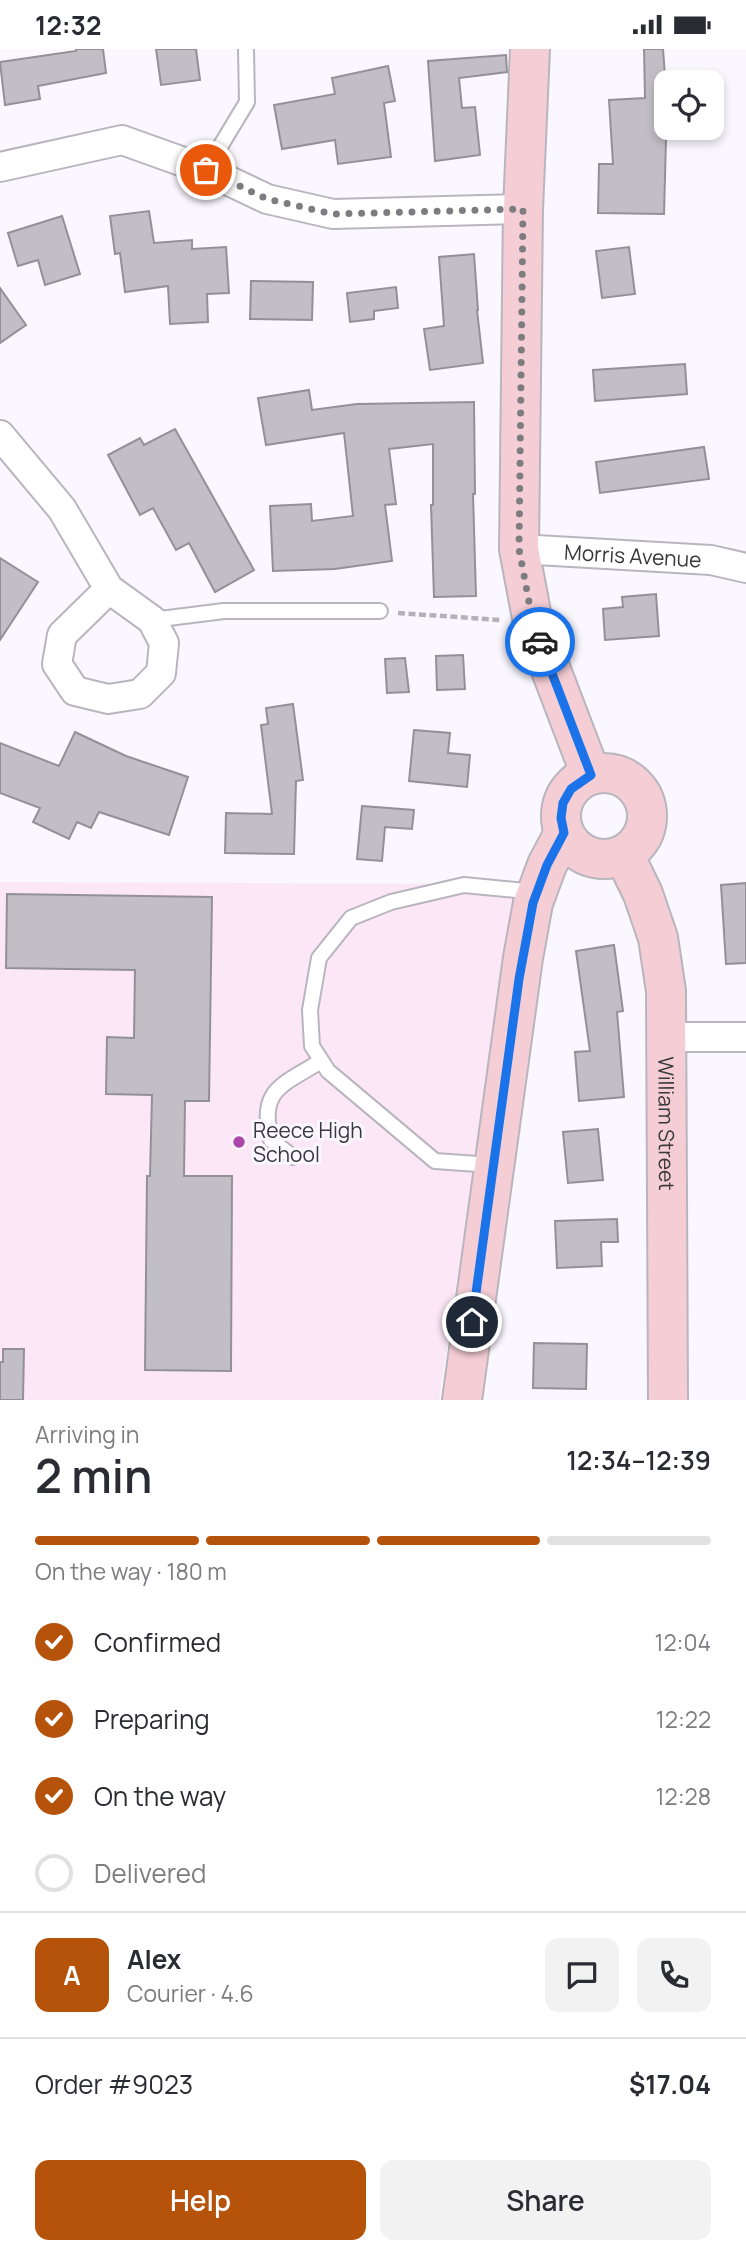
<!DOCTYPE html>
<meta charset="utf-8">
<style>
body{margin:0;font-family:Manrope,sans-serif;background:#f2f2f3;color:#2b2b33;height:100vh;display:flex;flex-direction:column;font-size:26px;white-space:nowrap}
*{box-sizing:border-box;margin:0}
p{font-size:23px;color:#7c7c81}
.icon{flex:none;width:38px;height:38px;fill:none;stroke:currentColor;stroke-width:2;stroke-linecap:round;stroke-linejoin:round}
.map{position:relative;height:1351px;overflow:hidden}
.drawer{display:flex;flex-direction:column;background:#fff;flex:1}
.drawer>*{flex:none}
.tools{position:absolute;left:654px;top:21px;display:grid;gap:14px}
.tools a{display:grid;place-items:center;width:70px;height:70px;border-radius:14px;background:#fff;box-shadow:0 4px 10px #0003;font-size:35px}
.pin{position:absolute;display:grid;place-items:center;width:60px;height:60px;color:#fff;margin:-30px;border:4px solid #fff;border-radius:50%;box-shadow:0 2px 7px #0007}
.courier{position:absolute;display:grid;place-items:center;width:70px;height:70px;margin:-35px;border:5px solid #1a73e8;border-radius:50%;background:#fff;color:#222;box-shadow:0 2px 9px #0007}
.overview em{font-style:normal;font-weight:600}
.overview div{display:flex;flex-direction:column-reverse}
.overview{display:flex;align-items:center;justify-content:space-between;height:119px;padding:0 35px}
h1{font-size:46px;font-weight:600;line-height:52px}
.bar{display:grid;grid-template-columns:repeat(4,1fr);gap:10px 7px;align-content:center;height:84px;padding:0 35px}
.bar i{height:9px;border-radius:5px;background:#e1e1e2}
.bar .current{background:#b45309}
.bar p{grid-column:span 4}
.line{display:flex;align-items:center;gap:18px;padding:0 35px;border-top:2px solid #e1e1e2}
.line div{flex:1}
.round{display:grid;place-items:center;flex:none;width:74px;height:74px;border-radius:14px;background:#f2f2f3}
ol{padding:0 35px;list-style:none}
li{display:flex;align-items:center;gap:21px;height:77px}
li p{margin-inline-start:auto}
li .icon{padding:7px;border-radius:50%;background:#b45309;color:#fff;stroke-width:4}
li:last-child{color:#7c7c81}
li i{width:38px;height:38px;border:4px solid #e1e1e2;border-radius:50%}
.cta{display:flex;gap:14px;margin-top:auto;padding:14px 35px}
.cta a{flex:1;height:80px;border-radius:14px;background:#b45309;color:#fff;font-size:28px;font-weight:600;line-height:80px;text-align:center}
.cta a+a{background:#f2f2f3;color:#2b2b33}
.status{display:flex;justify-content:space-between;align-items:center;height:49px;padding:0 35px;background:#fff;direction:ltr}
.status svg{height:19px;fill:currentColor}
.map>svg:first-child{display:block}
.education{fill:#fce7f7}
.building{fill:#c2bec6;stroke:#939098;stroke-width:2}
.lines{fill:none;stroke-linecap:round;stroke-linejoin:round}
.lane-casing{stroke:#b9b5be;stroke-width:18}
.street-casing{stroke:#b9b5be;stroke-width:32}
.secondary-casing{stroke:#b9b5be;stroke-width:42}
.path{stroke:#b4b2b8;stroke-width:4.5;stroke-dasharray:7 3.5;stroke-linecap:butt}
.lane{stroke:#fff;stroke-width:14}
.street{stroke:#fff;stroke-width:28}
.secondary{stroke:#f5ced5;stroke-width:38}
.done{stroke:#7d7c80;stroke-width:7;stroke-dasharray:0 12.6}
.route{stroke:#1a73e8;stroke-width:9}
.poi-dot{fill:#ad46aa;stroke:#faf7fe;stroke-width:2.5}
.labels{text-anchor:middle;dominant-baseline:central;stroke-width:6;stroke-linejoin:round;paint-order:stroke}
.street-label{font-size:21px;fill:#3a393c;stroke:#faf7fe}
.poi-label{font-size:21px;fill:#3a393c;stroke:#faf7fe;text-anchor:start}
</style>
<div class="status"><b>12:32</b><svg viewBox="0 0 49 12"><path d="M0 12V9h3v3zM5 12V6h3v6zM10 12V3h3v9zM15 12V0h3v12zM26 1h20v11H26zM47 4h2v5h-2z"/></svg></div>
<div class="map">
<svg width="746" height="1351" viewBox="0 0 746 1351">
<rect width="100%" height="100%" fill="#faf7fe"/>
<!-- education -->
<path class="education" d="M0,833L517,835L439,1351H0Z"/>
<!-- building -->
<path class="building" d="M76,0H103L106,24L38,37L40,50L5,56L0,13L76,2Z
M156,0H196L200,31L161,36Z
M644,0H663L667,53L664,165L598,164L599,115H613L609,51L645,49Z
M506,6L507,23L459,29L462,59L475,58L480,106L435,112L428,12Z
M388,17L395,52L384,54L391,108L338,115L335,91L282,100L274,56L335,45L332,29Z
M149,162L154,194L192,191V200L226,198L229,244L207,245L208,273L170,275L168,237L125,243L120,204L115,205L110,167Z
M62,167L80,225L45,236L38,211L18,217L8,184Z
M629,198L635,245L602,249L596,202Z
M474,205L478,261H477L483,314L430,321L424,280L444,277L439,208Z
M251,232L313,233L312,271L250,270Z
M396,238L398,259L374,262V270L350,273L347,244Z
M0,239L26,276L0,294Z
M685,315L687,345L595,352L593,321Z
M309,341L312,361L357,355L474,353L475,445H473L476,547L434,548L431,456H433V395L389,400L396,455L385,456L392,512L335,520L273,522L270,457L311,455L312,472L353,467L344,384L266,396L258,349Z
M175,380L254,521L215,543L189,494L176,501L153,459L140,466L108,406L140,389L144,396Z
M704,398L709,430L600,444L596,413Z
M0,509L38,533L0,591Z
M656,545L659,587L605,591L603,560L623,558L622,548Z
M463,606L465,640L437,641L436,607Z
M405,609L409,643L387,644L385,610Z
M293,655L303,731L296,732L294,805L225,804L226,764L272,765L261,676L268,675L266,659Z
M414,681L450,684L448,704L470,706L467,738L409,732Z
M75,683L126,707L188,728L169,786L99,763L91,779L77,773L69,790L33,773L40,759L0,744V694L59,717Z
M362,757L414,761L412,780L385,778L382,812L357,810Z
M746,834V914L726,915L721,836Z
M7,845L212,848L209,1052H185L184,1127H232L231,1322L145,1321L147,1127H150L152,1046L106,1045L107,988L134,989L135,921L6,919Z
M614,896L623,962L617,963L624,1048L579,1052L575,1003L590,1002L576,902Z
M598,1080L603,1131L568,1134L563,1083Z
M617,1170L618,1193H601L602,1217L557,1219L555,1172Z
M534,1294L587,1295L586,1340L533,1339Z
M3,1300H24L23,1351H0V1313H3Z"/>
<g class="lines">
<defs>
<path id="lane" d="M206,121L247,53L246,0
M152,571L224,562H380
M293,1108L271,1091C258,1040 283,1036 321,1012
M492,1116L435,1112L328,1022L312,997L310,961L319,909L351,869L391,853L464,836L536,843"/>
<g id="street">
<path d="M0,118L122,91L206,121L267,150L333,165L523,160"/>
<path d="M0,386L62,460L109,540L152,571L164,594L161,624L140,645L108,650L75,642L57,615L62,586L109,540"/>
<path id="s1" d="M519,500L711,511L746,519"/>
<path d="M667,988H746"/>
</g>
<g id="secondary">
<path d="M530,0L523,160L519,500L533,574L591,726"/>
<circle cx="604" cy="767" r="43"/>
<path id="s2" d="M624,806L643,845L658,889L666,942L668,1351"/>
<path d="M462,1351L523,909L533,854L547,816L564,784"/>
</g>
</defs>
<!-- lane casing -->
<use href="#lane" class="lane-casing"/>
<!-- street casing -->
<use href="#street" class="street-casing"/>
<!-- secondary casing -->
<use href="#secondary" class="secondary-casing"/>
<!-- path -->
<path class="path" d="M398,564L501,571"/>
<!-- lane -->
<use href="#lane" class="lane"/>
<!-- street -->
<use href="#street" class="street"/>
<!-- secondary -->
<use href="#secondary" class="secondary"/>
</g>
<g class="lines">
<!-- done -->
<path class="done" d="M206,121L267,150L333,165L523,160L519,500L533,574L540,593"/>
<!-- route -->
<path class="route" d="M472,1273L519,930L533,854L547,816L564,784L561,769L563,754L571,740L591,726L540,593"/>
</g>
<!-- markers -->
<circle class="poi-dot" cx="239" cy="1093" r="7"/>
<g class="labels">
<!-- street labels -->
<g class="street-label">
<text stroke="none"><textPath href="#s1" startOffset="114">Morris Avenue</textPath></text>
<text stroke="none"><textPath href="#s2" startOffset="276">William Street</textPath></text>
</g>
<!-- poi labels -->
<g class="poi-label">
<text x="253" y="1081">Reece High<tspan x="253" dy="24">School</tspan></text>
</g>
</g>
</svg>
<div class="tools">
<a><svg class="icon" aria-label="locate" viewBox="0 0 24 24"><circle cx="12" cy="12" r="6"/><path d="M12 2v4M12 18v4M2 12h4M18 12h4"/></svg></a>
</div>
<div class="pin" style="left:206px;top:121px;background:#ea580c"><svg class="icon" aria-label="bag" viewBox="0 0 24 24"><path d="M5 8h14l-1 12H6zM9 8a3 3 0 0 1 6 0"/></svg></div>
<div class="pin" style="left:472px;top:1273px;background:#1f2937"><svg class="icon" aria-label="home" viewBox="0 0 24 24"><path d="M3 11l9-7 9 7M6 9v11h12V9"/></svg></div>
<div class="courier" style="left:540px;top:593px"><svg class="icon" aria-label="car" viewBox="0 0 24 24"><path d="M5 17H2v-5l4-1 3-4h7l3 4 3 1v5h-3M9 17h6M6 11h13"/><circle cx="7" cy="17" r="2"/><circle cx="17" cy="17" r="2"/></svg></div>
</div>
<section class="drawer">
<div class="overview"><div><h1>2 min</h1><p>Arriving in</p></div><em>12:34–12:39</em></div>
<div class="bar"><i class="current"></i><i class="current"></i><i class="current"></i><i></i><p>On the way · 180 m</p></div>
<ol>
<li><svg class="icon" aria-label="check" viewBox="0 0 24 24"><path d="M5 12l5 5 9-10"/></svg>Confirmed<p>12:04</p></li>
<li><svg class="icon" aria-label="check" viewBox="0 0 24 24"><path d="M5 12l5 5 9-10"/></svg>Preparing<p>12:22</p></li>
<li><svg class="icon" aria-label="check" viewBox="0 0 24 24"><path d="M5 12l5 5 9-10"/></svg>On the way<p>12:28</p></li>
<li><i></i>Delivered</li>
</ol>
<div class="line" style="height:126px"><b class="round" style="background:#b45309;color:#fff">A</b><div><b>Alex</b><p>Courier · 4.6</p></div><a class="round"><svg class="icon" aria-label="chat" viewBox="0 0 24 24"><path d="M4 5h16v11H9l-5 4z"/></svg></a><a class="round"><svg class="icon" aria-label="phone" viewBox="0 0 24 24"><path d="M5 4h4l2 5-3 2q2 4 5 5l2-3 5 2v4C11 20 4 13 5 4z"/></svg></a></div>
<div class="line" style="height:91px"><div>Order #9023</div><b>$17.04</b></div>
<div class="cta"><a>Help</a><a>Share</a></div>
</section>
